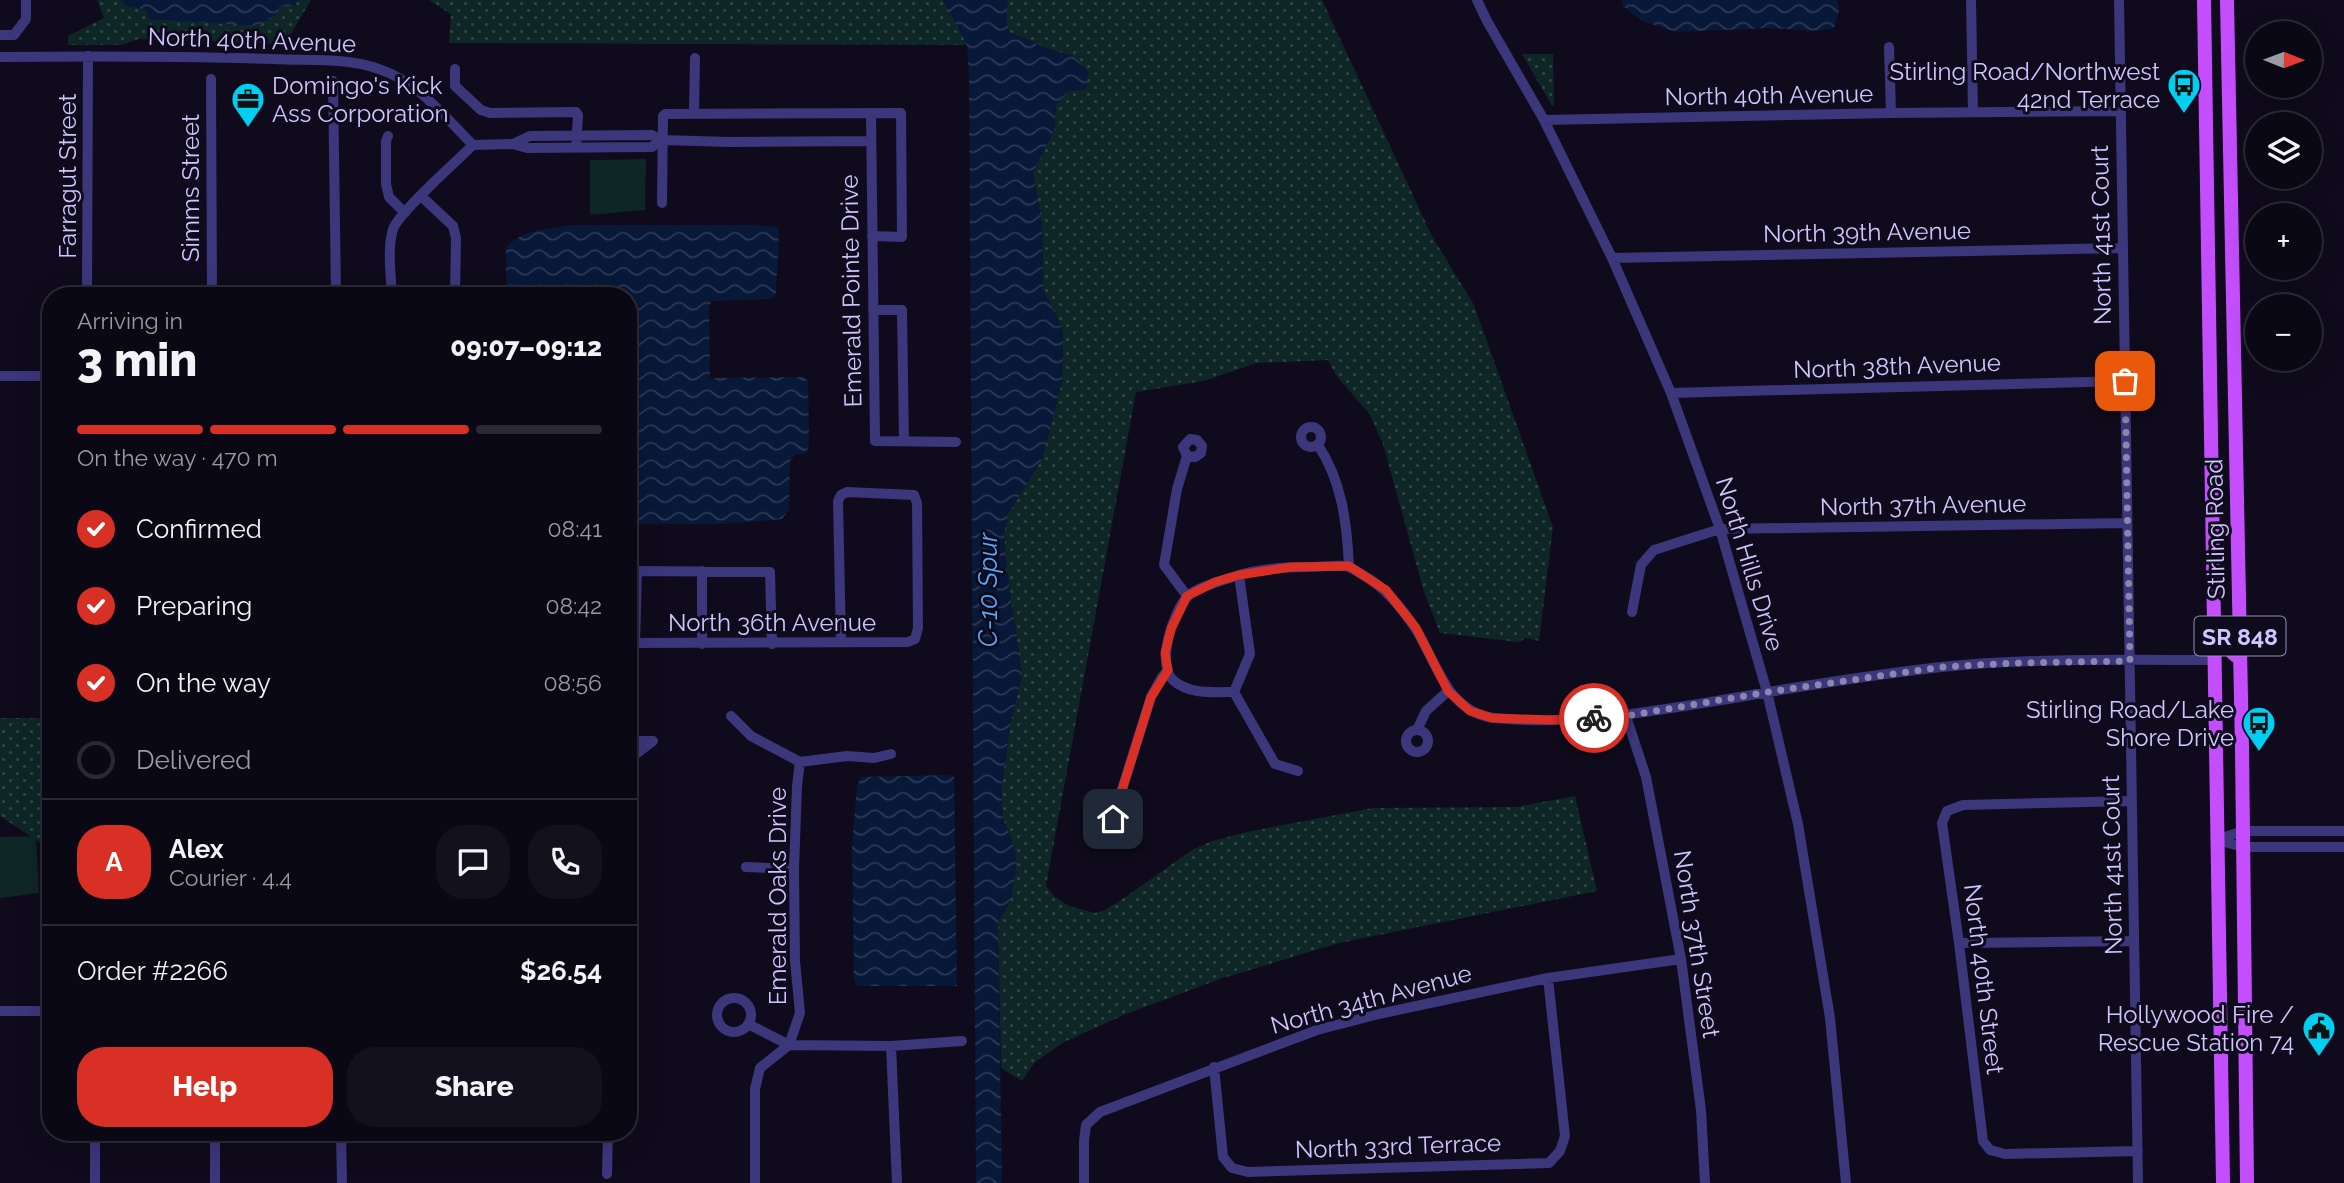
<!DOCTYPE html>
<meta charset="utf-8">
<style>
body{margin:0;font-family:Raleway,sans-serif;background:#14111e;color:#f1f3f6;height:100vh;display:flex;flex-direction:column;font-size:26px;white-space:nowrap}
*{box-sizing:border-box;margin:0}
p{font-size:23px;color:#9a9aa0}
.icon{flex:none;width:38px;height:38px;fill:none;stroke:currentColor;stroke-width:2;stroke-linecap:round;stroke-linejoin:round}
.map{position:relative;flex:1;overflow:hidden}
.side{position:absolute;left:42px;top:287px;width:595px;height:854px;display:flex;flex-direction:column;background:#0b0815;border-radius:28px;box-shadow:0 7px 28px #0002,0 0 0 2px #2b2934}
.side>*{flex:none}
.needle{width:46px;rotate:91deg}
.controls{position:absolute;left:2245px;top:21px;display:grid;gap:14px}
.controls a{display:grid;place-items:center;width:77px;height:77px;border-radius:50%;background:#0b0815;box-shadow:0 7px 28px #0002,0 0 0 2px #2b2934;font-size:35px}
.pin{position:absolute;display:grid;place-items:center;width:60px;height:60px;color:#fff;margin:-30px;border-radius:14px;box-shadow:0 4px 10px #0006}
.courier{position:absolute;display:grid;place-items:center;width:70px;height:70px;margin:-35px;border:5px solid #d93025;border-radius:50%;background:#fff;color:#222;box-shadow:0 2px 9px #0007}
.overview em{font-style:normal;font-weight:800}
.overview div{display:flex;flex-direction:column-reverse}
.overview{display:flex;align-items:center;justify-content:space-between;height:119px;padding:0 35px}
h1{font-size:46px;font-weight:800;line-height:52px}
.bar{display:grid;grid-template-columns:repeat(4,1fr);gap:10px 7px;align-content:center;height:84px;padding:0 35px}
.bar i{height:9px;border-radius:5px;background:#2b2934}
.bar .current{background:#d93025}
.bar p{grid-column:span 4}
.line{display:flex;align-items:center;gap:18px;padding:0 35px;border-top:2px solid #2b2934}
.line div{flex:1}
.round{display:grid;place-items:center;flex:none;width:74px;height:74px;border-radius:28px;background:#14111e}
ol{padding:0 35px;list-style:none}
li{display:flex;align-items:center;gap:21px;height:77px}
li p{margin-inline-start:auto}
li .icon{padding:7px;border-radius:50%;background:#d93025;color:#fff;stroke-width:4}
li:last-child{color:#9a9aa0}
li i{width:38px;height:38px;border:4px solid #2b2934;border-radius:50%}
.cta{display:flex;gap:14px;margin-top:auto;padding:14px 35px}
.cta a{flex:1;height:80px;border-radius:28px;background:#d93025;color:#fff;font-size:28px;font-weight:800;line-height:80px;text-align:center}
.cta a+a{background:#14111e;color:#f1f3f6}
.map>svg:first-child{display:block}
.grass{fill:url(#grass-dots)}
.garden{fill:#0e2626}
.water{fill:url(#water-waves)}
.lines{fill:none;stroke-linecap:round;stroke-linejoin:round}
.minor{stroke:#3c367b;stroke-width:10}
.primary{stroke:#c44efe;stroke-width:14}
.done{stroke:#8c85b0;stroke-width:7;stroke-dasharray:0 12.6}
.route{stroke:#d93025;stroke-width:9}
.labels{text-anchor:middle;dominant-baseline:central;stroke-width:6;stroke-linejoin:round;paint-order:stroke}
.shield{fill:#0f0b1c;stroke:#958ebb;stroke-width:2}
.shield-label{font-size:23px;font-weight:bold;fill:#cfc6ff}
.street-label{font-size:24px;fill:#cfc6ff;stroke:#0f0b1c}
.poi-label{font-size:24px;fill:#cfc6ff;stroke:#0f0b1c;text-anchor:end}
.water-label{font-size:26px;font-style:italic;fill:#55a8fe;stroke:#0f0b1c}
</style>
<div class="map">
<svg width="2344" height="1183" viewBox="0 0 2344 1183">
<defs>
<pattern id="grass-dots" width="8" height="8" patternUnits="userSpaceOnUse" patternTransform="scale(1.75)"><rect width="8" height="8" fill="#0e2626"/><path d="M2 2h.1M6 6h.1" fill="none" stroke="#304447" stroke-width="1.8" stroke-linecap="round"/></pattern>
<pattern id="water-waves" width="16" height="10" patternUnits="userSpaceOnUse" patternTransform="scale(1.75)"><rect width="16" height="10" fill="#081838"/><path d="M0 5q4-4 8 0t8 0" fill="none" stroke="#2b3856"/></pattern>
</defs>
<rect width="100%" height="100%" fill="#0f0b1c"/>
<!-- grass -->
<path class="grass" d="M97,0H311L285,44L139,39L120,45H68V36L104,18Z
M429,0H1322L1432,236L1474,305L1553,527L1539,641L1526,638L1519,642L1440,633L1424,592L1383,444L1370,415L1336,375L1328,360L1257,363L1204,381L1136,392L1046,886L1055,897L1069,906L1095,913L1105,910L1127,896L1192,850L1212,841L1247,832L1373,808L1516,807L1575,796L1597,891L1339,943L1220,979L1126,1014L1064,1042L1035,1062L1022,1081L1001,1068L998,923L1011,899L1012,840L1003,819L1001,791L1010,726L1022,675L1006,564L1004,533L1008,514L1042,459L1062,381L1063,330L1043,289L1042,225L1033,172L1054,130L1056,105L1068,92L1073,56L1049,49L1009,32L967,45L449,43L451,14Z
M1522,54H1553L1554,106H1552Z
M0,718H51V850L0,816Z"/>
<!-- garden -->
<path class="garden" d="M646,159L645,210L590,215V160Z
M36,836L39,893L0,898V837Z"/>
<!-- water -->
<path class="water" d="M122,0H298L295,6H279L277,14L257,26L148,19L147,10L125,5Z
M943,0H1008L1006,18L1009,32L1049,49L1073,56L1088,71L1087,89L1068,92L1056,105L1054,130L1033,172L1042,225L1043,289L1063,330L1062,381L1042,459L1008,514L1004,533L1006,564L1022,675L1010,726L1001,791L1003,819L1012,840L1017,862L1011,899L998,923L1002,1183H976L969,77L967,45Z
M1622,0H1837L1839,10L1834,28L1818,31L1768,28L1676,32L1642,21L1623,6Z
M571,225H757L778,227C780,250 776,272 776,295L771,299L713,301L709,305L710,378L804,377L808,381L809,445L806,453L795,455L790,461L789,510L782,519L723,524H628V296H506V248C521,229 549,229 571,225Z
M949,775L954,777L957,986H857L854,980L852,848L857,786L861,777Z"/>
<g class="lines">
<!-- minor -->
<path class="minor" d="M1477,0L1487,21L1544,120L1612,258L1671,393L1720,529L1767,692L1798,824L1830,1018L1846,1183
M1971,0L1973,112
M2119,0L2138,1183
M0,35H14L26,19V0
M1889,47L1891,113
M0,57C91,56 182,56 273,59C307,61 346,57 379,69C418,82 445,117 473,145
M455,69V86L481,110L490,113L576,112L578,115L576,148
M211,79L212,296
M333,81L336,296
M694,114L695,58
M871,114L875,441L956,442
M1544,120L1891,113L2120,111
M388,136L386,141V184L389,197L405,213
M513,144L527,148L652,147L661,140
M473,145L513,144L530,136L652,135L661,140L730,142L870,141
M421,196L453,226L456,238L455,296
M662,203L663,116L665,114L901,113L902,237L872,236
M1612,258L2123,248
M87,296L88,56
M392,296C391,275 387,249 393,229C400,211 456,162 473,145
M873,310H902L904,441
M0,376H51
M1671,393L2125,381
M1301 437a10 10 0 1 1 20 0a10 10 0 1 1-20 0Z
M1318,445C1342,481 1347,524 1349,566
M702,571V644
M1187,596L1164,565L1177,489L1187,456L1183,447L1190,439L1197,440L1202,446L1201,453L1195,457L1187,456
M1632,612L1641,565L1654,550L1720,529L2127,523
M628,643L908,642L915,639L918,628L917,503L914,495L847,492L841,495L838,501L841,642
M635,644L637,571L770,572L772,644
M1234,692C1214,692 1189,695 1173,680C1156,664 1173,612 1187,597C1195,588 1221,581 1233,577C1256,569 1284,567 1308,567C1320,567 1334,565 1346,566C1353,568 1361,574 1368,578C1388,591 1402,608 1415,628C1437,662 1447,713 1495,718C1575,726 1655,711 1734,698C1802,686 1872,675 1941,667C2030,658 2123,660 2213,660
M1234,692L1250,654L1239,575
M1234,692L1275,764L1298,771
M731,716L751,736L800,762L847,756L874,758L891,754
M1626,716L1646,777L1681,959L1701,1110L1705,1183
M1406 741a11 11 0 1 1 22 0a11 11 0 1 1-22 0Z
M1417,730L1426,711L1448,691
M628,741H652
M628,760L653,741
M2132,801L1963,805L1947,811L1942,823L1959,943L1983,1141L1990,1150L2005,1154L2138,1151
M2216,840L2243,831H2344
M2217,840L2243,847H2344
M1105,844L1151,697L1162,677L1168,670
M746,867L794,869
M1959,943L2134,941
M717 1015a17 17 0 1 1 34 0a17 17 0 1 1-34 0Z
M0,1011H51
M748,1024L789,1045L891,1046L962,1041
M891,1046L897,1183
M1214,1067L1223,1157L1232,1168L1248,1172L1549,1163L1560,1151L1565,1136L1548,978
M95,1132V1183
M215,1132V1183
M341,1132L342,1183
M607,1174L608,1132
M755,1183V1089L760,1068L789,1045L800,1013L795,961L794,869L797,786L800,762
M1084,1183V1141L1086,1125L1100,1112L1317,1030L1379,1014L1548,978L1681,959"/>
<!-- primary -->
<path class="primary" d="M2204,0L2223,1183
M2227,0L2242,748L2247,1183
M2213,622C2220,634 2227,652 2240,658"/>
</g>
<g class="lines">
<!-- done -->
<path class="done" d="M1594,718L1626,716L1768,692L1942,667L2014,663L2130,661L2125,381"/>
<!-- route -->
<path class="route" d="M1113,819L1151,697L1168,670L1165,653L1171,629L1187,596L1215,582L1239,575L1291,567L1349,566L1386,590L1416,628L1448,691L1470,711L1492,718L1551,720L1594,718"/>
</g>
<!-- icons -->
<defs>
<symbol id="bus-pin" viewBox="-11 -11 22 30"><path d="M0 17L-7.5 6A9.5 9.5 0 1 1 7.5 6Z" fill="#01cef0" stroke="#0f0b1c"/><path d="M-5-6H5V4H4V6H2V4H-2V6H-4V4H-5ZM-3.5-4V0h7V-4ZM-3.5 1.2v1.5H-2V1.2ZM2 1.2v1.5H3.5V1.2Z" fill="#111"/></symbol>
<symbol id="office-pin" viewBox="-11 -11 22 30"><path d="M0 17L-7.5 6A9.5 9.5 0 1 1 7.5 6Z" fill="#01cef0" stroke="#0f0b1c"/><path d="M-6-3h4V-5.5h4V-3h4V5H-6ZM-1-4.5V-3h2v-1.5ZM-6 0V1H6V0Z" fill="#111"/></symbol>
<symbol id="civic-pin" viewBox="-11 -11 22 30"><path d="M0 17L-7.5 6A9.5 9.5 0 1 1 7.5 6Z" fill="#01cef0" stroke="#0f0b1c"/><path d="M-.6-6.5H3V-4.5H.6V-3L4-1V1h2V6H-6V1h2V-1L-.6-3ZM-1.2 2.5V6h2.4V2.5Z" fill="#111"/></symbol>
</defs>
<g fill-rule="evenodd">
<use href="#bus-pin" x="2165" y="66" width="38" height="52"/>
<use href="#office-pin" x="229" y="80" width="38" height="52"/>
<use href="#bus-pin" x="2240" y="704" width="38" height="52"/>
<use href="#civic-pin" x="2300" y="1009" width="38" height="52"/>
</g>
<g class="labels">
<!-- shield labels -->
<rect class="shield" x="2194.5" y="616.5" width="91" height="39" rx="5"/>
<g class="shield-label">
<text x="2240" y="636">SR 848</text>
</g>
<!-- street labels -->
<g class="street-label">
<text transform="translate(252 40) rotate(2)">North 40th Avenue</text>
<text transform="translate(1769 95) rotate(-1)">North 40th Avenue</text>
<text transform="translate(67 176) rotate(-90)">Farragut Street</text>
<text transform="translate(190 188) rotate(-90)">Simms Street</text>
<text transform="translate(1867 232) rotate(-1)">North 39th Avenue</text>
<text transform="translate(2101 235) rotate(-91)">North 41st Court</text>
<text transform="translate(851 291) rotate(-91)">Emerald Pointe Drive</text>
<text transform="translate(1897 366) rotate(-2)">North 38th Avenue</text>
<text transform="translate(1923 505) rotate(-1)">North 37th Avenue</text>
<text transform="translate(2215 529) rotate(-91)">Stirling Road</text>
<text transform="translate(1750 564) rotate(73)">North Hills Drive</text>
<text x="772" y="622">North 36th Avenue</text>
<text transform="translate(2112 865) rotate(-91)">North 41st Court</text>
<text transform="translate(777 896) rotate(-90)">Emerald Oaks Drive</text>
<text transform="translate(1697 944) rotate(81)">North 37th Street</text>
<text transform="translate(1984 979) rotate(83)">North 40th Street</text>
<text transform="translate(1371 999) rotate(-15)">North 34th Avenue</text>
<text transform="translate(1398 1146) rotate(-2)">North 33rd Terrace</text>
</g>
<!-- poi labels -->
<g class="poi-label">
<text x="2160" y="71">Stirling Road/Northwest<tspan x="2160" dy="28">42nd Terrace</tspan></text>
<text x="272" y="85" text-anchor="start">Domingo's Kick<tspan x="272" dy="28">Ass Corporation</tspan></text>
<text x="2234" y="709">Stirling Road/Lake<tspan x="2234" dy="28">Shore Drive</tspan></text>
<text x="2294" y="1014">Hollywood Fire /<tspan x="2294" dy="28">Rescue Station 74</tspan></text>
</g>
<!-- water labels -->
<g class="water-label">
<text transform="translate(988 590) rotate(-90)">C-10 Spur</text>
</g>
</g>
</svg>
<div class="controls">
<a><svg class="needle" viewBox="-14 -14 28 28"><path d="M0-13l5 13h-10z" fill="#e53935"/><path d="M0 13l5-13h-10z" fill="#9a9aa0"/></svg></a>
<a><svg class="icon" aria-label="layers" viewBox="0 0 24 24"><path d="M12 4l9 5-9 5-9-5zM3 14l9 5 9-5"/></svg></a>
<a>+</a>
<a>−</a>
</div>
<div class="pin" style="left:2125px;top:381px;background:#ea580c"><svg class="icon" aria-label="bag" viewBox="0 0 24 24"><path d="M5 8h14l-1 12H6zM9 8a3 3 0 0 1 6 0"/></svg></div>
<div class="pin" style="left:1113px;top:819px;background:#1f2937"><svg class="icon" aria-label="home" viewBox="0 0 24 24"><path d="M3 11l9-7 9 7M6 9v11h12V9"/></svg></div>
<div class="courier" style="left:1594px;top:718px"><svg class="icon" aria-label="bike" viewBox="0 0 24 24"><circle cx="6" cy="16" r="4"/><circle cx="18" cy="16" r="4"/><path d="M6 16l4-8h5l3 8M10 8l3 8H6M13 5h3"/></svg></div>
<section class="side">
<div class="overview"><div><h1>3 min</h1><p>Arriving in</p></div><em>09:07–09:12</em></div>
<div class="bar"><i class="current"></i><i class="current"></i><i class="current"></i><i></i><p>On the way · 470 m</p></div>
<ol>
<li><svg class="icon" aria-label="check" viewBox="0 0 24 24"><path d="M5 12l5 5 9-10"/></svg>Confirmed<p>08:41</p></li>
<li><svg class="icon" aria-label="check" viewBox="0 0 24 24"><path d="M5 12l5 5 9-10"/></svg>Preparing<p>08:42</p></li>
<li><svg class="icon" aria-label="check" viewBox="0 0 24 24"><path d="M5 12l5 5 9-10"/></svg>On the way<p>08:56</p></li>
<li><i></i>Delivered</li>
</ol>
<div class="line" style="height:126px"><b class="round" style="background:#d93025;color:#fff">A</b><div><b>Alex</b><p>Courier · 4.4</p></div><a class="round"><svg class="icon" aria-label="chat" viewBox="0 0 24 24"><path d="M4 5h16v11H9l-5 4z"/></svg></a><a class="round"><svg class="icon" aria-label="phone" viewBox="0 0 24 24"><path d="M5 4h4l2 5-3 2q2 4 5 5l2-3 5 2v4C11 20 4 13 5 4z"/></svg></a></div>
<div class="line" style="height:91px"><div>Order #2266</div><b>$26.54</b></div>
<div class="cta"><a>Help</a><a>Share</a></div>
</section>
</div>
